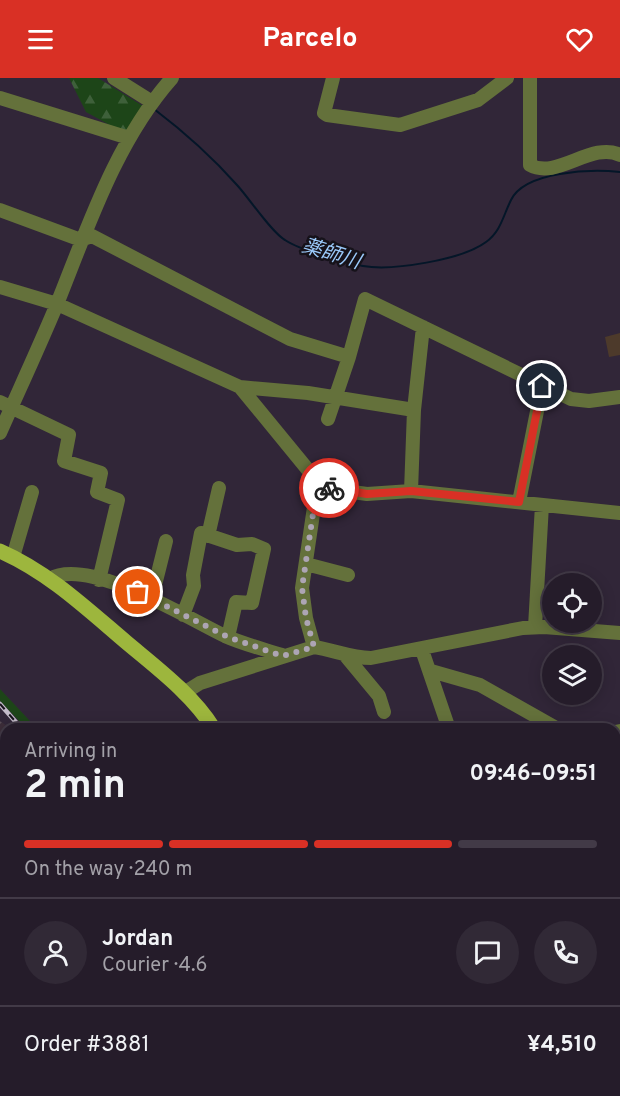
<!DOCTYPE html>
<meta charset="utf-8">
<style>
body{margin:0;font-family:Overpass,"Noto Sans JP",sans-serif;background:#312936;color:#f1f3f6;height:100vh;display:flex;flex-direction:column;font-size:22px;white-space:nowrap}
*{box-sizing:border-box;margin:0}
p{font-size:20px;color:#a3a1a8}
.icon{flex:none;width:33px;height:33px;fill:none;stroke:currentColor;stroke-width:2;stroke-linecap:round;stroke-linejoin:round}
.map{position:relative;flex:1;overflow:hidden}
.drawer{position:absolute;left:0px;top:645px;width:621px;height:374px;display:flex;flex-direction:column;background:#251c2a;border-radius:18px 18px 0 0;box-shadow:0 3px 15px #0003,0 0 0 2px #423a47}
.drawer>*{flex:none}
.buttons{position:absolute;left:542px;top:495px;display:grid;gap:12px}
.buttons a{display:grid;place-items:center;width:60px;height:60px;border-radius:50%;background:#251c2a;box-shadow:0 3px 15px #0003,0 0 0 2px #423a47;font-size:30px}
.pin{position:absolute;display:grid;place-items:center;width:51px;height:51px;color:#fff;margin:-26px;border:3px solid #fff;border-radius:50%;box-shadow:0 2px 6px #0007}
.courier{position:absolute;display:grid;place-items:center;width:60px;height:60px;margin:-30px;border:4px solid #d93025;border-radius:50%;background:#fff;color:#222;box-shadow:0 2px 8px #0007}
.summary em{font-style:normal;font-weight:700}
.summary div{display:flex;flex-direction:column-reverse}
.summary{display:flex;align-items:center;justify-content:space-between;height:102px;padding:0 24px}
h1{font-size:39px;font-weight:700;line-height:45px}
.bar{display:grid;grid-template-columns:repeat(4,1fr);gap:9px 6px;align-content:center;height:72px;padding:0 24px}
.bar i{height:8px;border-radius:4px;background:#423a47}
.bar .active{background:#d93025}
.bar p{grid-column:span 4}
.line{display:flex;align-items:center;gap:15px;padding:0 24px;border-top:2px solid #423a47}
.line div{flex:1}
.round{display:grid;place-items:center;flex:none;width:63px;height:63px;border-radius:32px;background:#312936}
header{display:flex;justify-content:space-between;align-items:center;height:78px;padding:0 24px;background:#d93025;color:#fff;font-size:27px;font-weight:700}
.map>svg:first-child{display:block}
.industrial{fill:url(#industrial-furrows)}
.grass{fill:url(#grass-tufts)}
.forest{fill:url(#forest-firs)}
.cemetery{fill:url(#cemetery-stones)}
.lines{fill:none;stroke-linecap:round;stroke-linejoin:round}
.stream{stroke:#041628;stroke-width:2}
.building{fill:#4d3a2b}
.minor{stroke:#64713b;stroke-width:14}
.major{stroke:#9db63d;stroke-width:15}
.highway{stroke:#b4d139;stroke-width:18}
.rail-casing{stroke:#c3bbc9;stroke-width:4.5}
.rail{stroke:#16121a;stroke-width:2;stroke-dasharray:7;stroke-linecap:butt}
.done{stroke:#ada5b4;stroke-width:6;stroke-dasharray:0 10.8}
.route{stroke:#d93025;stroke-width:8}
.labels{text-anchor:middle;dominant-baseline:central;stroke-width:5;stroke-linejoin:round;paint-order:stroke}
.water-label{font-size:20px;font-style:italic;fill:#9bcafb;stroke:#16121a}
</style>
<header><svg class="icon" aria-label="menu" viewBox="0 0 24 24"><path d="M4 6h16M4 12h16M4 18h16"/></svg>Parcelo<svg class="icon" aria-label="heart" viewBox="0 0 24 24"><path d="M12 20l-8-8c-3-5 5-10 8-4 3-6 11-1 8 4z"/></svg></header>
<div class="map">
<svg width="620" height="1018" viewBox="0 0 620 1018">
<defs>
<pattern id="industrial-furrows" width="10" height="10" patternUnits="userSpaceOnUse" patternTransform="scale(1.5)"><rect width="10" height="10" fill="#3c2d39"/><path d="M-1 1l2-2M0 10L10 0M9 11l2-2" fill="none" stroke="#584b56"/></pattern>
<pattern id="grass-tufts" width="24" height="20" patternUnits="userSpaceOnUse" patternTransform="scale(1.5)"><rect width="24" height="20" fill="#1d4518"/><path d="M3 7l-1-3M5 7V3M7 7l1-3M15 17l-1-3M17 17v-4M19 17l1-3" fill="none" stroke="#3e603a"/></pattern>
<pattern id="forest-firs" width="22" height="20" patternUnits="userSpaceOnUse" patternTransform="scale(1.5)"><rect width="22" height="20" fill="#1d4518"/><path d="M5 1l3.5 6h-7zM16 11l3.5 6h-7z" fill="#3e603a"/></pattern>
<pattern id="cemetery-stones" width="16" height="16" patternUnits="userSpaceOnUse" patternTransform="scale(1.5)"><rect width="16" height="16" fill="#1d4518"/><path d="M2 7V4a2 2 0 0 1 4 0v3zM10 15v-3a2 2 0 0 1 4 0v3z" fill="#3e603a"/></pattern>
</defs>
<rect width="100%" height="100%" fill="#312638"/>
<!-- industrial -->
<path class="industrial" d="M0,643L11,651H6V731L0,732Z"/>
<!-- grass -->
<path class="grass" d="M0,611L30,643L73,651L25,649L0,623Z"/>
<!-- forest -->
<path class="forest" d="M69,0H98L143,28L126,56L86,34Z"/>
<!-- cemetery -->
<path class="cemetery" d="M6,731V855L0,856V732Z
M6,862V1007H0V863Z
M304,1013L308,1018H179L156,1013Z"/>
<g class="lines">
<!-- stream -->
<path class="stream" d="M154,31C183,53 213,80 237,107C249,120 272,155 285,162C300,172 345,185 363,188C392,193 462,182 486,164C501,153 503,138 511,122C525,93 591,91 620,94"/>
</g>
<!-- building -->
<path class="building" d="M620,255V277L609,279L605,259Z"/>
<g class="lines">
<!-- minor -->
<path class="minor" d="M114,0L152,24
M333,0L324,35L327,37L400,47L478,22L507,0
M530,0V87C557,102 592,63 620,77
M0,20L129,60
M0,132L81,162L92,158L290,261L349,279L365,221L571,321L589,323L620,319
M0,209L57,226L240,309L313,398L317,409L302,510L306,540L314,569
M240,309L308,315L414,332
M0,324L69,357L64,383L101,395L97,414L118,422L99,502
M328,341L349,279
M0,355C19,312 39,269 57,226C88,149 116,63 172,0
M317,409L367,416L411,413L620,435
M411,413L414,332L423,249
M519,424L542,308
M208,458L219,410
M13,479L32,414
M306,486L348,497
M50,501C88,478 189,541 225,558C243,566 263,571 282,577
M152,519L166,463
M183,537L194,508L193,497L201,455L237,467L252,466L264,471L252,525L236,524L228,559
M535,549L542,427
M422,572L449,651
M345,577L379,618L384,634
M431,593L480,607L558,651
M184,615L200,605L314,569C334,572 351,580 371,580L523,550L544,549L620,555
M615,654L620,653
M0,691L6,689
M615,712L620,718
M615,804H620
M0,860L6,859
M86,1012L129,1018
M548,1012L556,1018
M12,1018L45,1012
M466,1018L474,1012
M525,1018V1012"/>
<!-- major -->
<path class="major" d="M0,473C48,494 86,530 126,564C157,590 192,616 214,651"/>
<!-- highway -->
<path class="highway" d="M620,834L617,844L620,850
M615,880L620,877
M615,930L620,935
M615,976L620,963
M595,1015L596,1012
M414,1018L420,1012
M431,1018L437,1012
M448,1018L456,1012"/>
<defs>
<path id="rail" d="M0,626L22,651
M319,1012L323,1018"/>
</defs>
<!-- rail casing -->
<use href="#rail" class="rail-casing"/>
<!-- rail -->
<use href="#rail" class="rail"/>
</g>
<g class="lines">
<!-- done -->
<path class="done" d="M138,514L228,559L282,578L314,569L306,540L302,510L317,409L329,410"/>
<!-- route -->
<path class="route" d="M329,410L367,416L411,413L519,424L542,308"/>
</g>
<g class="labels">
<!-- water labels -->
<g class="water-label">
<text transform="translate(331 177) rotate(17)">薬師川</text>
</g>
</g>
</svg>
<div class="buttons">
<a><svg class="icon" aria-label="locate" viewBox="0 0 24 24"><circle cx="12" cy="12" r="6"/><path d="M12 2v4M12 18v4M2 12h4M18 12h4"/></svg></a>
<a><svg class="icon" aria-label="layers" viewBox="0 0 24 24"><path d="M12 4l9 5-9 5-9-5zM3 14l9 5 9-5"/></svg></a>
</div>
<div class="pin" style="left:138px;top:514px;background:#ea580c"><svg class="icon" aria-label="bag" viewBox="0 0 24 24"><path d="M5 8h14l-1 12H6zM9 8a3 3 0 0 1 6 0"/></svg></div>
<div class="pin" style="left:542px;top:308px;background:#1f2937"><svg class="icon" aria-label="home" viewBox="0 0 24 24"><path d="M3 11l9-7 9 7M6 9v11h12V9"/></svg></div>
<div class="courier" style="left:329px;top:410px"><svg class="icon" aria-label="bike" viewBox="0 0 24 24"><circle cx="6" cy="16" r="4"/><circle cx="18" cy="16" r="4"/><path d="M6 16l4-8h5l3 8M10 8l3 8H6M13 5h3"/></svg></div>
<section class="drawer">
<div class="summary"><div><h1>2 min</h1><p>Arriving in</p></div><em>09:46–09:51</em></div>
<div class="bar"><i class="active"></i><i class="active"></i><i class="active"></i><i></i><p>On the way · 240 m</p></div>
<div class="line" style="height:108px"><a class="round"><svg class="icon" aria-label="person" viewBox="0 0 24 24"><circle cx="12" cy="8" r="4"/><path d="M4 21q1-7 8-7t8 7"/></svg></a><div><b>Jordan</b><p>Courier · 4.6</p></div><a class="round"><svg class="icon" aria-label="chat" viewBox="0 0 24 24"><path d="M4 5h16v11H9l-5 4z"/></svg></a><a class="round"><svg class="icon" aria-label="phone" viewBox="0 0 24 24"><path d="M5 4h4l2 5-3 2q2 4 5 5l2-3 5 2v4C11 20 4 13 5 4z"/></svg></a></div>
<div class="line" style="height:78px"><div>Order #3881</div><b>¥4,510</b></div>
</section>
</div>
